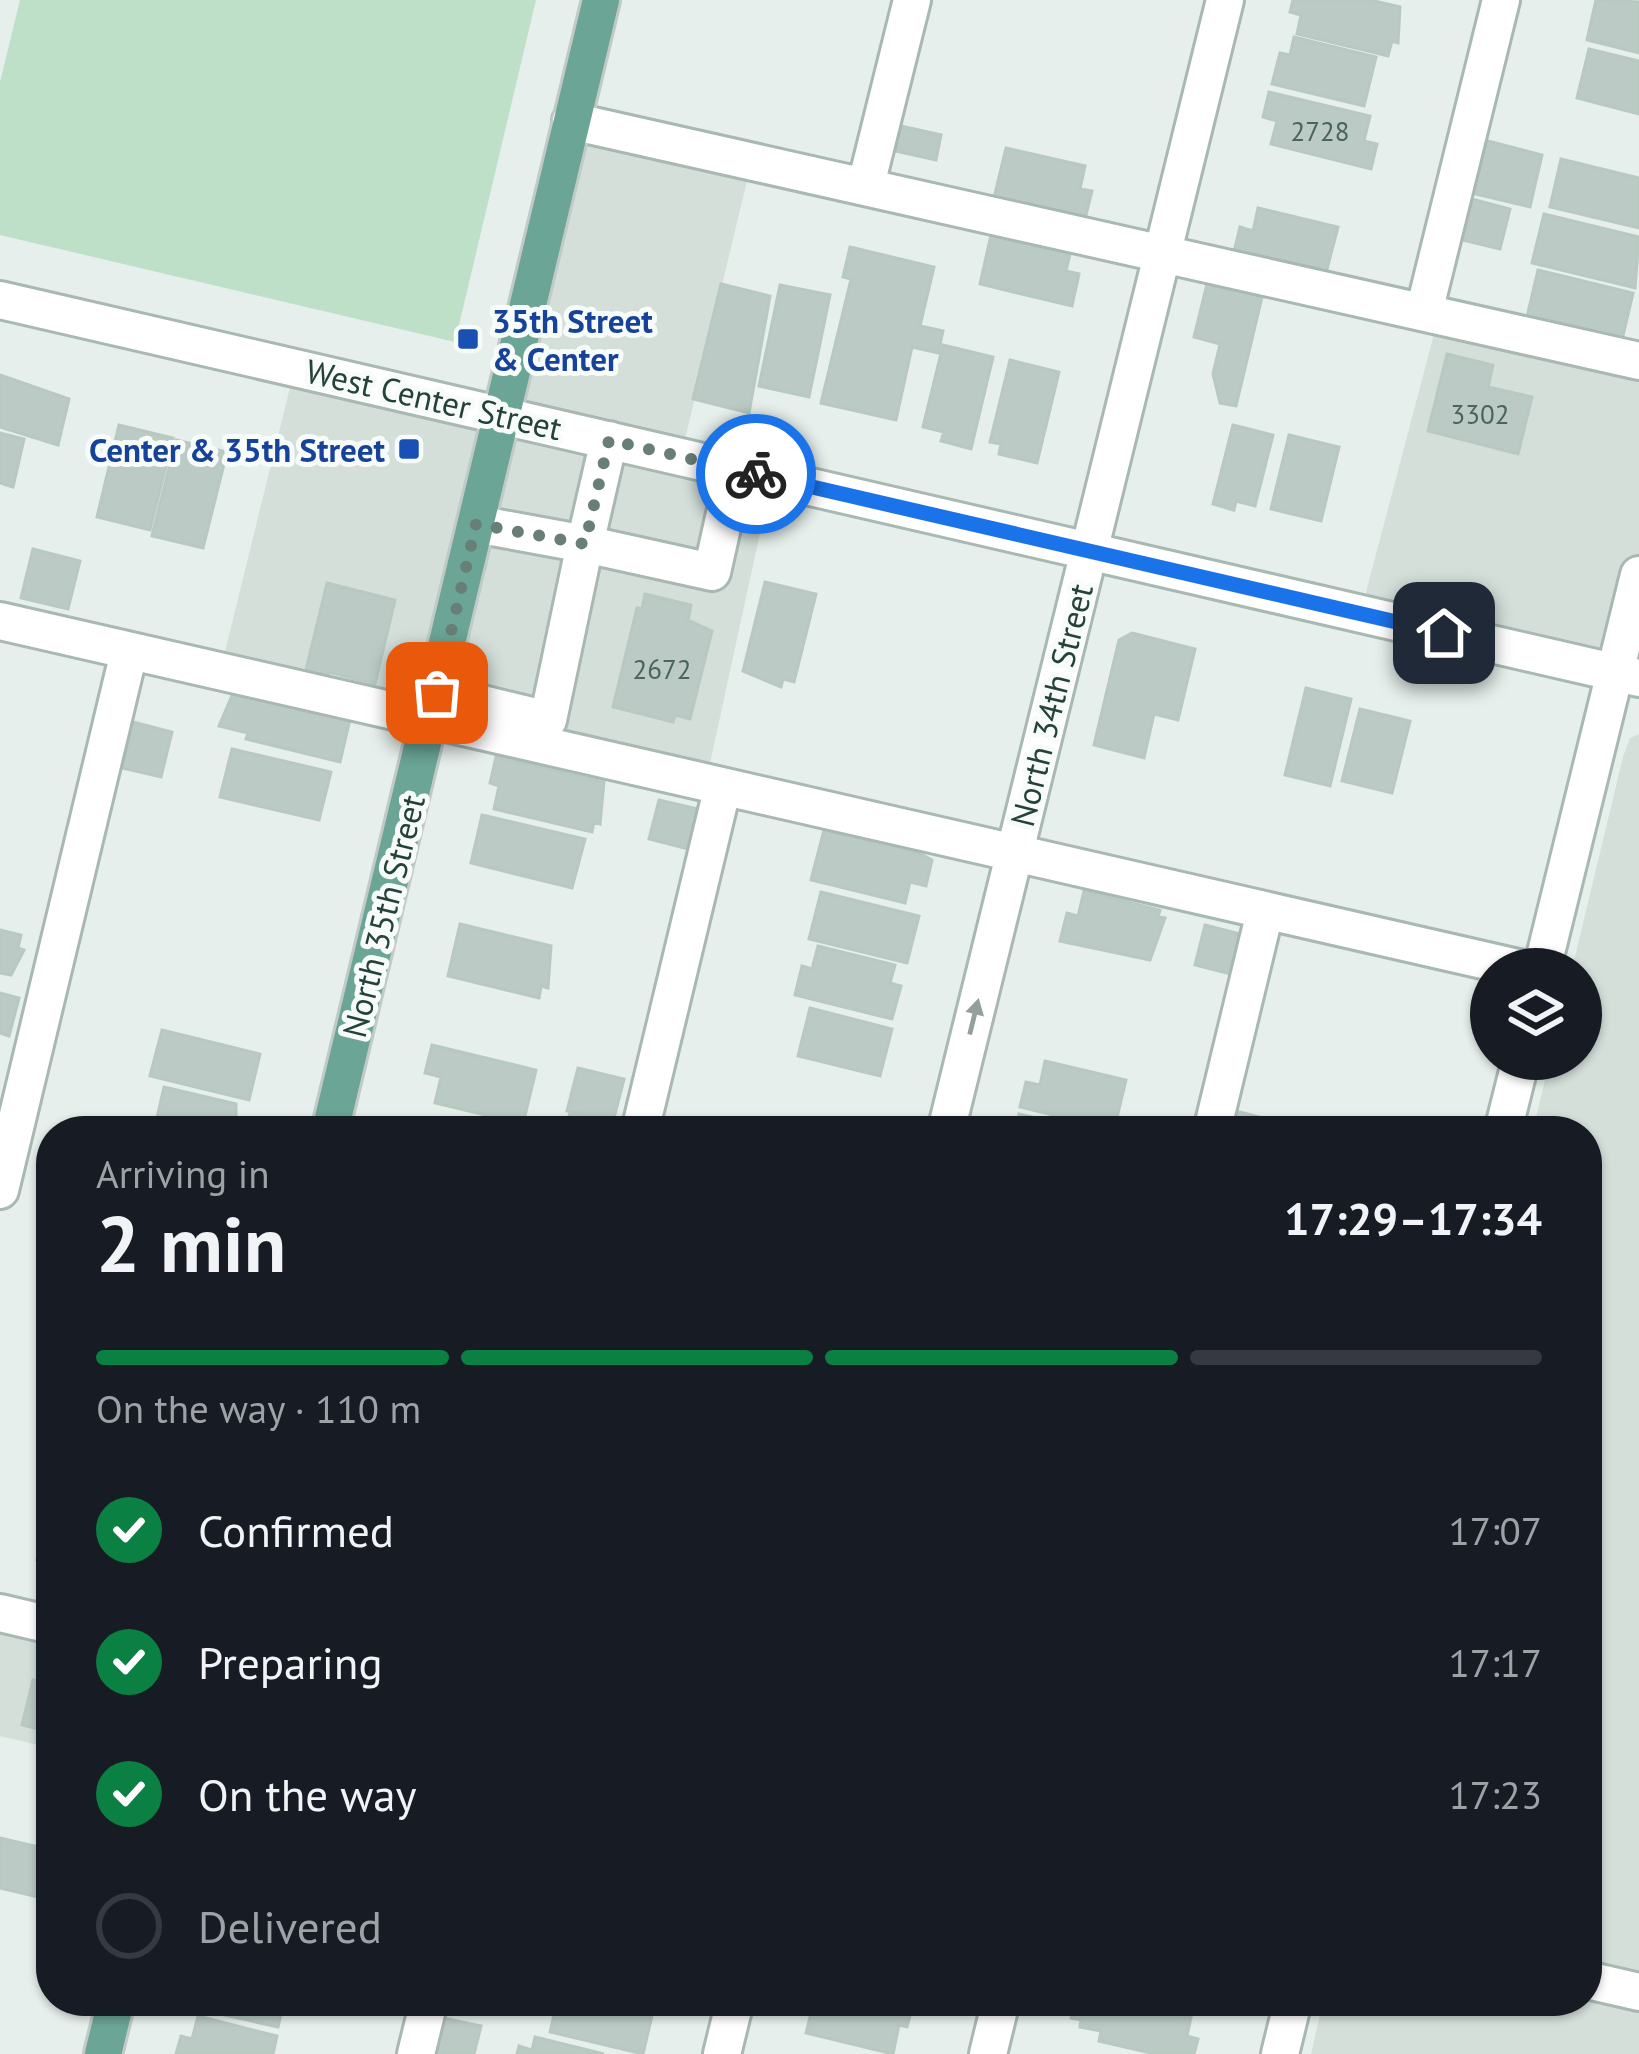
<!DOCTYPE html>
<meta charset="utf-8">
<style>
body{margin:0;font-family:"PT Sans",sans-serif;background:#20242c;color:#f1f3f6;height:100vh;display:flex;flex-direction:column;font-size:45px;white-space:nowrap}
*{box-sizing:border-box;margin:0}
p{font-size:39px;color:#9ea1a6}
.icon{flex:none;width:66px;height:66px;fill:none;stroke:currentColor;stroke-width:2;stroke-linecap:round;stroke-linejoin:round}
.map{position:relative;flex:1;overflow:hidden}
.drawer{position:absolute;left:36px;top:1116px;width:1566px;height:900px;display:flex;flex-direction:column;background:#171b24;border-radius:48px;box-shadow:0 3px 9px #0004}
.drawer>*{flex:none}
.buttons{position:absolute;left:1470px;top:948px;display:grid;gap:24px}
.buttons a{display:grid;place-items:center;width:132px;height:132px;border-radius:50%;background:#171b24;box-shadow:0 3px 9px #0004;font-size:60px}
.pin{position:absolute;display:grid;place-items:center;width:102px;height:102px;color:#fff;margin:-51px;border-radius:24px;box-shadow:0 6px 18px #0006}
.courier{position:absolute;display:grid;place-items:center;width:120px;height:120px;margin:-60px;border:9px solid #1a73e8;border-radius:50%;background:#fff;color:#222;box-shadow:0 3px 15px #0007}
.summary em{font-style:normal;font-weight:700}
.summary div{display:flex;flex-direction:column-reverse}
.summary{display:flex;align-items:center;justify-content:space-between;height:204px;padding:0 60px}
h1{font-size:78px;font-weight:700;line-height:90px}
.bar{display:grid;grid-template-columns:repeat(4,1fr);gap:18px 12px;align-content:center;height:144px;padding:0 60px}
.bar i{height:15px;border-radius:9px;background:#363941}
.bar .selected{background:#0b8043}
.bar p{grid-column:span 4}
ol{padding:0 60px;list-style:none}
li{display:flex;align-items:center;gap:36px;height:132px}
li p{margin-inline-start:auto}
li .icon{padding:12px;border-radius:50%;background:#0b8043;color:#fff;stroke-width:4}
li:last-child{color:#9ea1a6}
li i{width:66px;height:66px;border:6px solid #363941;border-radius:50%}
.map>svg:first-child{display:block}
.built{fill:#d4dfda}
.green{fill:#bfe0c8}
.building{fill:#bbcac4;stroke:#b8c9c2;stroke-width:3}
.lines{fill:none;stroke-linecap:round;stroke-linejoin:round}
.minor-casing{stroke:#a8b8b2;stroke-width:42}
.major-casing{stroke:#c2cac8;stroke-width:42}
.minor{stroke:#fff;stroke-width:36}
.major{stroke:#6aa596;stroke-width:36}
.oneway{fill:#92a09c}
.done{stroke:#687f78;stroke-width:12;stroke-dasharray:0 21.6}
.route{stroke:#1a73e8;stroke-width:15}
.transit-dot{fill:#1a4fb4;stroke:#f7fbf9;stroke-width:4.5}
.labels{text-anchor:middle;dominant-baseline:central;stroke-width:10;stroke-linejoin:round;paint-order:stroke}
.number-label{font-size:27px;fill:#4a645c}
.transit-label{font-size:33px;font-weight:bold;fill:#164399;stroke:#f7fbf9;text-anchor:start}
.street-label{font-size:33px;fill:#24423a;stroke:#f7fbf9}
</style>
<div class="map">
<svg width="1639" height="2054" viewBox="0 0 1639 2054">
<rect width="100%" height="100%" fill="#e6efeb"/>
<!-- built -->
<path class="built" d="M571,121L752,160L681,456L772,478L705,786L220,672L295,367L500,414Z
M1439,315L1639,361V575L1615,672L1360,615Z
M1639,734V2054H1311L1323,2001H1587V1131H1533L1550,1059H1581V969H1572L1623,757L1630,738Z
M0,1613L51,1625V1748L0,1736Z"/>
<!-- green -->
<path class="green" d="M20,0H536L455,342L0,235V82Z"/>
<!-- building -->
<path class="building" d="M1293,0H1370L1400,7L1398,43L1392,41L1388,56L1297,34L1301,15L1290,12Z
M1596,0L1639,2V53L1587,40Z
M1294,37L1376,57L1364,106L1272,84L1280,53L1290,55Z
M1589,49L1639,61V114L1577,98Z
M1269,92L1370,116L1364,141L1377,144L1371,169L1271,144L1277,121L1263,117Z
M901,126L941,135L936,160L896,151Z
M1484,140L1542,155L1530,207L1471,193Z
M1006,148L1085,166L1080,189L1092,191L1085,219L994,198Z
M1561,159L1639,178V228L1550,207Z
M1468,198L1510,209L1500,249L1458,239Z
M1258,208L1338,227L1326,273L1234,252L1240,227L1253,231Z
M1544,214L1639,237L1635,288L1532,263Z
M991,235L1070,254L1066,271L1079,274L1072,306L980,284Z
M850,247L934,267L920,326L943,331L938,353L912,347L896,420L821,403L851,279L843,277Z
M1538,270L1633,293L1621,344L1526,321Z
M721,284L770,296L749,413L693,399Z
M1207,284L1262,297L1236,406L1220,403L1213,374L1220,344L1194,337Z
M780,285L830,295L809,397L759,386Z
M943,345L993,357L971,449L941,441L944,432L923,427Z
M1447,354L1493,365L1488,387L1532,397L1518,454L1428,431Z
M1010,360L1059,372L1037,463L999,454L1001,444L990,442Z
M0,375L69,399L58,445L0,427Z
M119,425L173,438L150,530L97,517Z
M1233,425L1273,435L1255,506L1236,501L1234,510L1213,504Z
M0,433L24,439L13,487L0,483Z
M1289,435L1339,447L1321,521L1271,509Z
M176,440L227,452L203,548L152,536Z
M33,549L80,561L68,609L21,598Z
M765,582L816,594L794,682L783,679L781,687L743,671Z
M327,583L395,600L375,684L329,672L327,679L305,674Z
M645,594L691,605L688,620L712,631L690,719L675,715L673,722L613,707L637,608L642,609Z
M1132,633L1195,649L1178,720L1154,714L1144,758L1094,745L1119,640Z
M1306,688L1351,699L1330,786L1285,775Z
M234,691L350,719L340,762L246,739L248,733L219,726Z
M1360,709L1410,721L1392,793L1342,781Z
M133,722L172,732L161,777L122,768Z
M232,749L331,772L319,820L220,797Z
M496,757L604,782L600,824L594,822L592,832L494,809L499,786L490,783Z
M659,800L698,809L688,849L649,839Z
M482,815L585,839L572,888L471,863Z
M824,830L919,853L932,860L926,886L910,882L905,903L811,880Z
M1084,891L1160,910L1158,917L1165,918L1150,960L1060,941L1067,913L1078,916Z
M821,892L919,916L907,963L809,939Z
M460,924L551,946L548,988L541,986L539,998L448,976Z
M1205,925L1244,935L1234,975L1195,965Z
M0,930L21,935L18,948L24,950L11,975L0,973Z
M818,946L895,965L890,983L901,986L892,1019L795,995L802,966L812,969Z
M0,993L19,998L9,1036L0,1033Z
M810,1008L892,1029L880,1076L798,1056Z
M162,1030L260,1054L249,1100L150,1076Z
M432,1045L536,1070L523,1124L435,1103L441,1077L425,1073Z
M1045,1061L1126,1080L1114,1130L1020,1107L1026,1082L1040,1085Z
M578,1068L624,1079L613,1122L567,1111Z
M164,1087L236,1104V1131H154Z
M1228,1109L1275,1121L1273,1131H1223Z
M570,1112L614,1123L612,1131H566Z
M1019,1114L1090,1131H1015Z
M781,1119L830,1131H778Z
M413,1121L454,1131H411Z
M51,1502V1564L37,1560Z
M33,1680L51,1684V1732L22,1725Z
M0,1838L51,1850V1900L0,1888Z
M190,2001H284L278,2027L189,2007Z
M452,2001H490L488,2009Z
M544,2001H630L654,2007L643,2054L550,2032L554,2015L542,2012Z
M824,2001H883L912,2008L907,2027L899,2025L893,2054L806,2033L813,2006L822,2009Z
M1075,2001H1123L1191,2017L1187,2036L1198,2039L1194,2054H1155L1099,2041L1101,2031L1080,2027L1081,2020L1071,2018Z
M1155,2001H1201L1199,2011Z
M198,2016L277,2036L273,2054H176L181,2036L192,2039Z
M443,2018L481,2026L474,2054H434Z
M535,2037L604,2054H517L519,2046L532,2050Z"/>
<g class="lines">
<defs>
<path id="minor" d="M571,121L1639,361
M866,185L912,0
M0,300L1639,678
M1424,312L1501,0
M609,440L585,544L712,572L735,469
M0,621L1522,969
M437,693L548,720L585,544L476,524
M1542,969L1639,575
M640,1131L722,790
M946,1131L1225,0
M1212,1131L1265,912
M1503,1131L1521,1059
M0,1190L129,652
M0,1613L51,1625
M1587,1980L1639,1992
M416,2054L429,2001
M722,2054L735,2001
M988,2054L1001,2001
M1280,2054L1293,2001"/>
<path id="major" d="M330,1131L601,0
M103,2054L116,2001"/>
</defs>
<!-- minor casing -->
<use href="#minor" class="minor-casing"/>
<!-- major casing -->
<use href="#major" class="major-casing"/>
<!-- minor -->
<use href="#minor" class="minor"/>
<!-- major -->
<use href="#major" class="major"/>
</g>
<!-- one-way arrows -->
<defs><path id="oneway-solid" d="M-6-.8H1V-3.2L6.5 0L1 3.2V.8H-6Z" transform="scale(3)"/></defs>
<use class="oneway" href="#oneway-solid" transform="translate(974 1017) rotate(-76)"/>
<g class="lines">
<!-- done -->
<path class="done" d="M437,693L476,524L585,544L609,440L756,474"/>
<!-- route -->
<path class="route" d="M756,474L1444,633"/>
</g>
<!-- markers -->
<g class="transit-dot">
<rect x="456" y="327" width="24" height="24" rx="6"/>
<rect x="397" y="437" width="24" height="24" rx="6"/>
</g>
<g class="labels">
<!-- number labels -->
<g class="number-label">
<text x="1320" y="131">2728</text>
<text x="1480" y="414">3302</text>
<text x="662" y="669">2672</text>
</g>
<!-- transit labels -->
<g class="transit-label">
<text x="492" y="320">35th Street<tspan x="492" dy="38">&amp; Center</tspan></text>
<text x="385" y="449" text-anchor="end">Center &amp; 35th Street</text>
</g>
<!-- street labels -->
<g class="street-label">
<text transform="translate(434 399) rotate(13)">West Center Street</text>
<text transform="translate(1051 705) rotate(-76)">North 34th Street</text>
<text transform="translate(383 916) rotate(-76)">North 35th Street</text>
</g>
</g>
</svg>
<div class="buttons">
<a><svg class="icon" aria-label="layers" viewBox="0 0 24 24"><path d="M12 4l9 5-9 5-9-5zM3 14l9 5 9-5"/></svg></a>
</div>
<div class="pin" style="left:437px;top:693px;background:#ea580c"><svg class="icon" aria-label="bag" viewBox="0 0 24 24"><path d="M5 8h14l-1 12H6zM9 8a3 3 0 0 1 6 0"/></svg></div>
<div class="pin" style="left:1444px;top:633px;background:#1f2937"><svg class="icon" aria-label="home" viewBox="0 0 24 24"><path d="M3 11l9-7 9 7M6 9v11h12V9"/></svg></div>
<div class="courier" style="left:756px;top:474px"><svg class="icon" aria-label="bike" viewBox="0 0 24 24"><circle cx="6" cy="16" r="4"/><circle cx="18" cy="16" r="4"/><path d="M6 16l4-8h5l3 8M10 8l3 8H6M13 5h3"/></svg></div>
<section class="drawer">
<div class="summary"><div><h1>2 min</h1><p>Arriving in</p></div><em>17:29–17:34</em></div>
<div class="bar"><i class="selected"></i><i class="selected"></i><i class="selected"></i><i></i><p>On the way · 110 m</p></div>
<ol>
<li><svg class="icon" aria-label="check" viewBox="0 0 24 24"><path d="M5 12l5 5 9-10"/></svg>Confirmed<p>17:07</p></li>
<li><svg class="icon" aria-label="check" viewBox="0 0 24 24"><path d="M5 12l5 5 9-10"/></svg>Preparing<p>17:17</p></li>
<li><svg class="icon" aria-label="check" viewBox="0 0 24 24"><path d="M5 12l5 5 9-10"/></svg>On the way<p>17:23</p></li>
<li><i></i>Delivered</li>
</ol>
</section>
</div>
